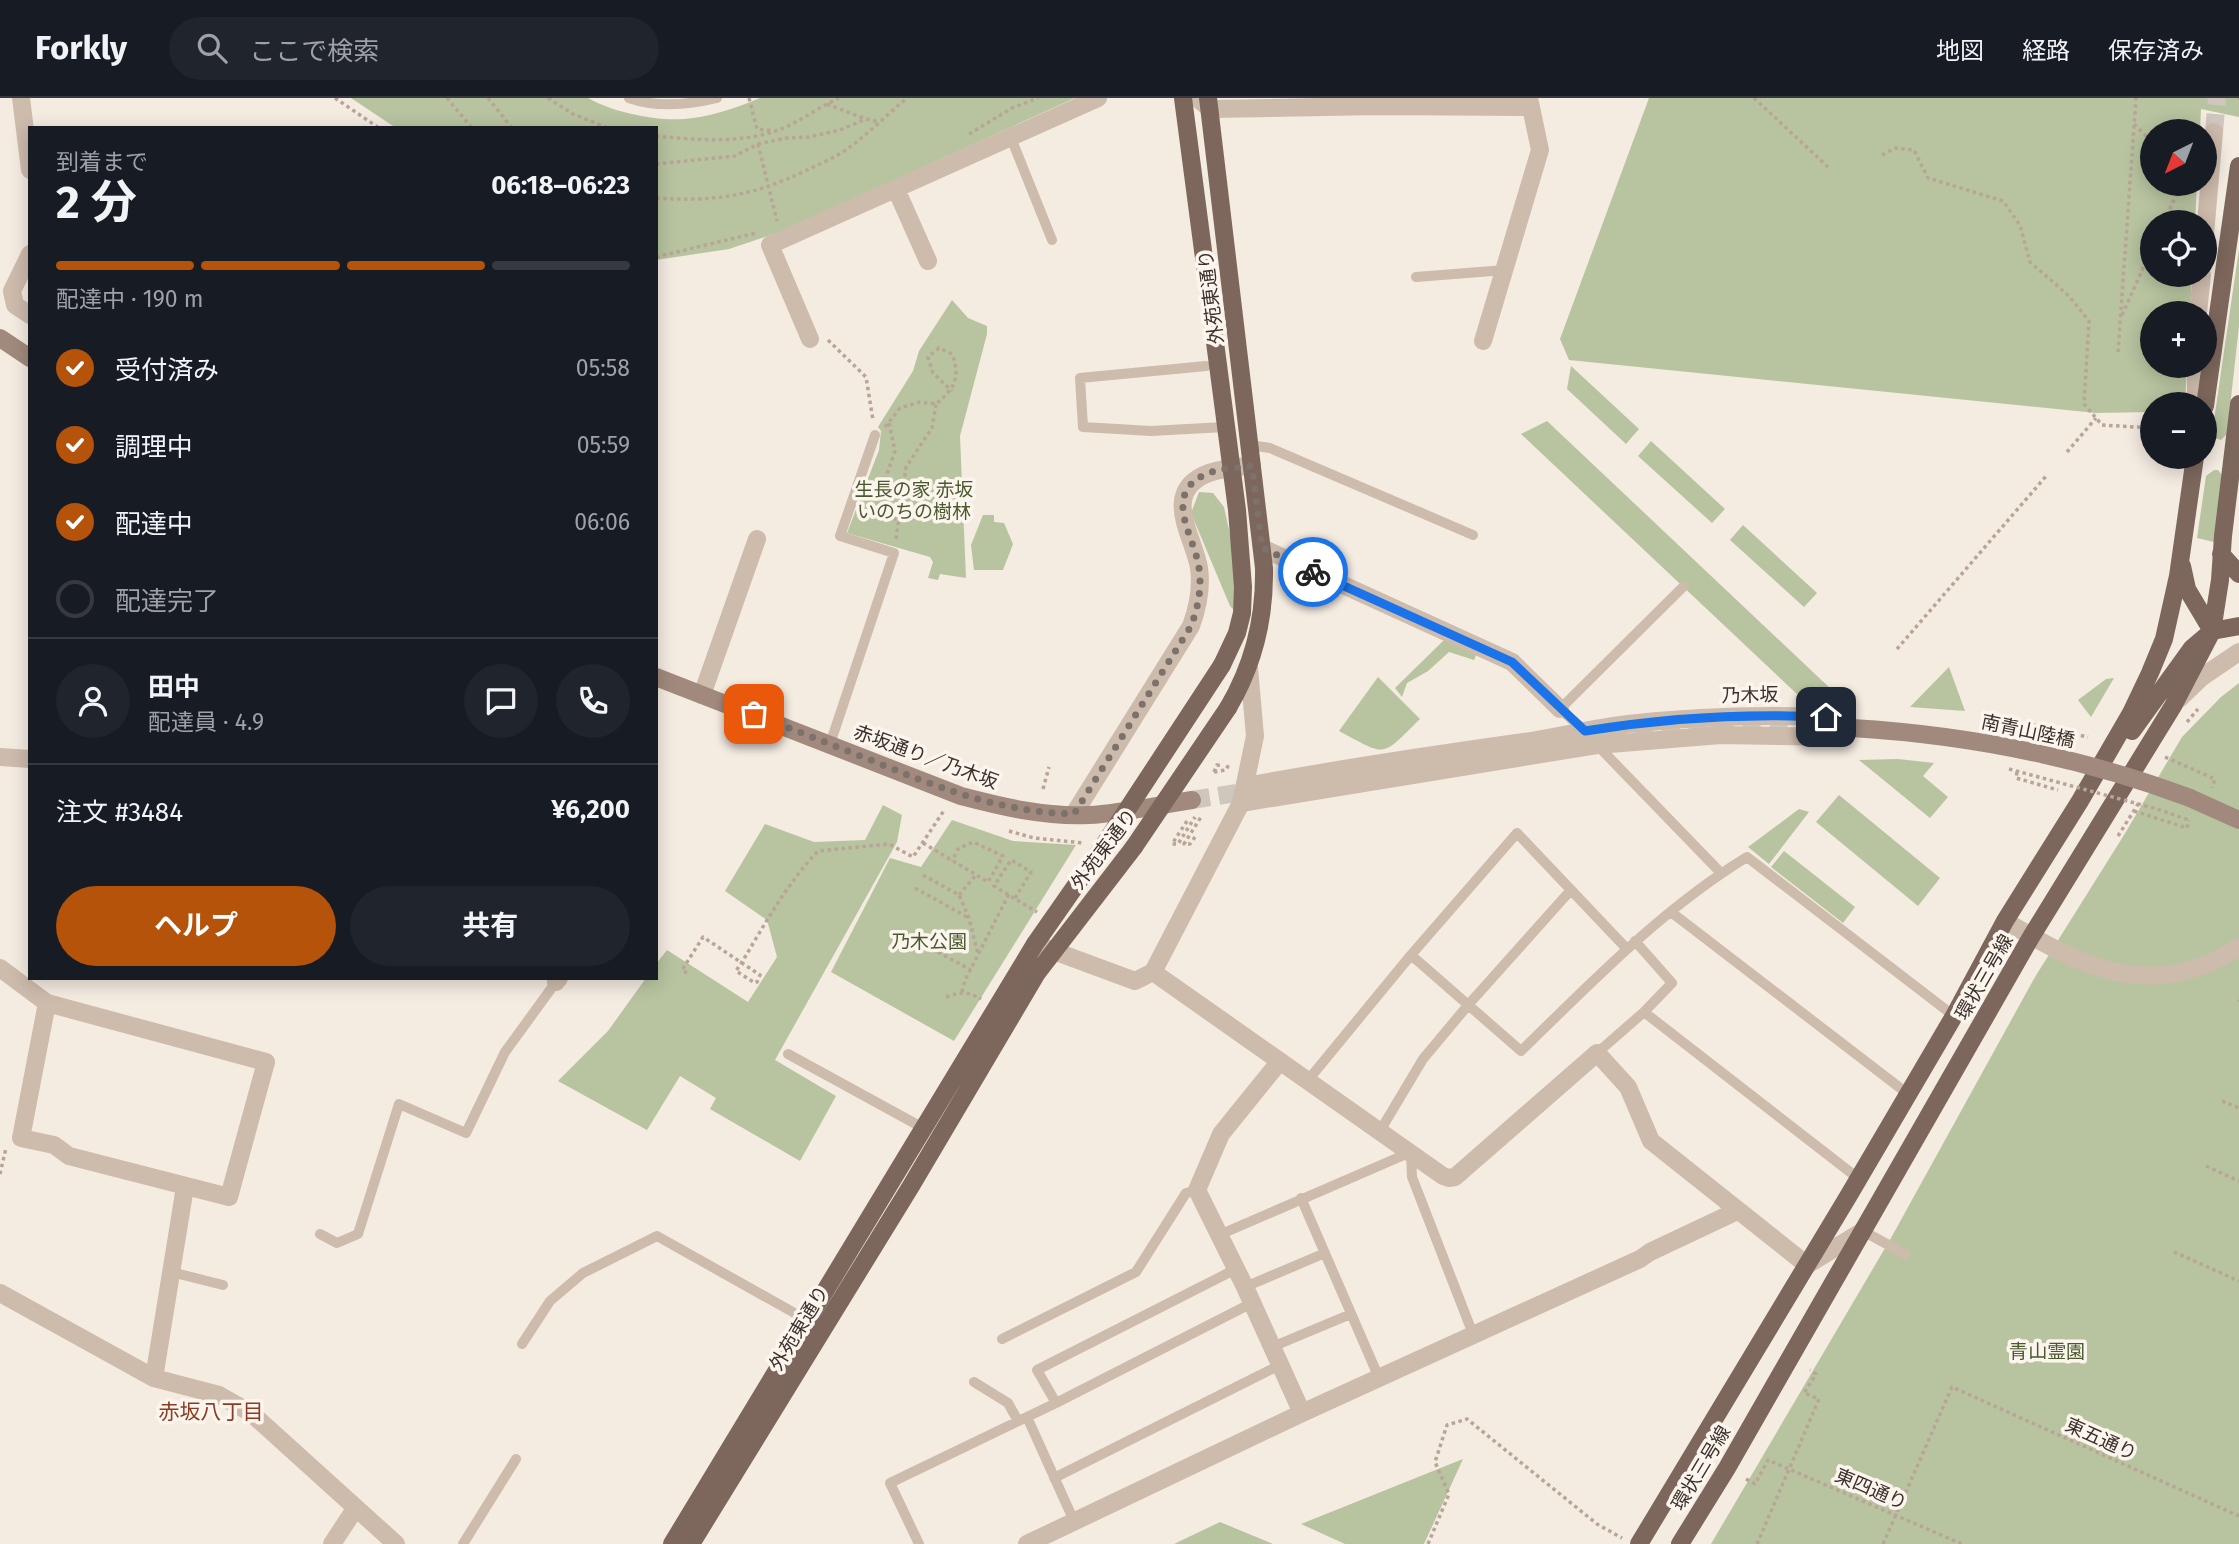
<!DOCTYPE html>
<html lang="ja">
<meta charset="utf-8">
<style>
body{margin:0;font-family:"Fira Sans","Noto Sans JP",sans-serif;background:#20242c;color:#f1f3f6;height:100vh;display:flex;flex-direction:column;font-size:26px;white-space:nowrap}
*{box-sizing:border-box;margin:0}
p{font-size:23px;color:#9ea1a6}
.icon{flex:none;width:38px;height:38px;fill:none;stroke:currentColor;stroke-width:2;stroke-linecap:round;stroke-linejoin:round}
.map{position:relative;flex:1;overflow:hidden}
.details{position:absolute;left:28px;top:28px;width:630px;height:854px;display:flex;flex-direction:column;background:#171b24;border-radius:0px;box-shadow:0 4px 18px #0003}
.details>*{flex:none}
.needle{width:46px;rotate:222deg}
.buttons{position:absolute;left:2140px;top:21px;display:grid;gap:14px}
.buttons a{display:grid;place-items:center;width:77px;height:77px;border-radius:50%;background:#171b24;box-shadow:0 4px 18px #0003;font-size:35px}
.pin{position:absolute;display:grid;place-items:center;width:60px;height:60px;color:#fff;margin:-30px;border-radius:14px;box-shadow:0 4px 10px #0006}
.courier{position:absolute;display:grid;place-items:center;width:70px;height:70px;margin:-35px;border:5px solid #1a73e8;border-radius:50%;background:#fff;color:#222;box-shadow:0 2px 9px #0007}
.summary em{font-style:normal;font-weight:700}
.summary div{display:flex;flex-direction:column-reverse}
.summary{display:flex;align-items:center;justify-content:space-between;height:119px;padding:0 28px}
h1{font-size:46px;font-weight:700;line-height:52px}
.bar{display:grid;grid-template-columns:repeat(4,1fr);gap:10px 7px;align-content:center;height:84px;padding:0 28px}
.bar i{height:9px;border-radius:5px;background:#363941}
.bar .active{background:#b45309}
.bar p{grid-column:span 4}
.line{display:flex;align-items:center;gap:18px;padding:0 28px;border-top:2px solid #363941}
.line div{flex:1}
.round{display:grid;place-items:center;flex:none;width:74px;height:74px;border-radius:37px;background:#20242c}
ol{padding:0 28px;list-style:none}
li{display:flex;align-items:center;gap:21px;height:77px}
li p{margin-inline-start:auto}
li .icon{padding:7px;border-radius:50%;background:#b45309;color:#fff;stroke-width:4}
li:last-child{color:#9ea1a6}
li i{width:38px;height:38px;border:4px solid #363941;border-radius:50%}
.cta{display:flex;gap:14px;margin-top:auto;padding:14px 28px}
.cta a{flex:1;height:80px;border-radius:42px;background:#b45309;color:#fff;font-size:28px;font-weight:700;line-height:80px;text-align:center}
.cta a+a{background:#20242c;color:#f1f3f6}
header{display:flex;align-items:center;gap:42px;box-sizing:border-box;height:98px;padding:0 35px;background:#171b24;border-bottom:2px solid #363941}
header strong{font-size:33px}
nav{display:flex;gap:38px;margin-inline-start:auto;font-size:24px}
.search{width:490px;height:63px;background:#20242c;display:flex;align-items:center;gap:18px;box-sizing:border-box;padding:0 24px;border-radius:38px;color:#9ea1a6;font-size:26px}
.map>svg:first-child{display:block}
.green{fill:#b8c4a0}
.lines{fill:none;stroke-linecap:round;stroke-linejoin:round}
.minor-tunnel{stroke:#cfc6bd;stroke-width:18;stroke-dasharray:18 9;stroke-linecap:butt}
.secondary-tunnel{stroke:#cfc6bd;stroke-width:18;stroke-dasharray:18 9;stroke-linecap:butt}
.path{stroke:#b9a596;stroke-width:3.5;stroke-dasharray:3.5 3.5;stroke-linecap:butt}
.service{stroke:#cdbbac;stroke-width:10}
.minor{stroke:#cdbbac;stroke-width:18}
.tertiary{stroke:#cdbbac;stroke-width:18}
.secondary{stroke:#a18a7d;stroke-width:18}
.primary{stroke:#7d675c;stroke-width:18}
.path-bridge{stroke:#b9a596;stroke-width:3.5;stroke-dasharray:3.5 3.5;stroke-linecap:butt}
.secondary-bridge{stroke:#a18a7d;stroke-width:18}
.primary-bridge{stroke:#7d675c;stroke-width:18}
.done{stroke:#7c716b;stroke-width:7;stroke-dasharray:0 12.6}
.route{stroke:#1a73e8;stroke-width:9}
.labels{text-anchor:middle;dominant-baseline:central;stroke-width:7;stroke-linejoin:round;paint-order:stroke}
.street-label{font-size:19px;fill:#3b302b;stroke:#fbf5ee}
.park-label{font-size:19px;fill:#4a5a2e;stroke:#fbf5ee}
.neighbourhood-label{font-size:21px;fill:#8c3b22;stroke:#fbf5ee}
</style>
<header>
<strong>Forkly</strong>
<div class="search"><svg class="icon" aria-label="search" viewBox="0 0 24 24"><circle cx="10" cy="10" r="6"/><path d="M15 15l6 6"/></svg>ここで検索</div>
<nav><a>地図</a><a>経路</a><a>保存済み</a></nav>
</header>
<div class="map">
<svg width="2239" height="1446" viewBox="0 0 2239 1446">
<rect width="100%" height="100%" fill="#f4ebe1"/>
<!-- green -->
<path class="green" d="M351,0H588C614,15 662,25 693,20C715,17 739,9 760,0H1075L780,134L729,151L656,162V30H396Z
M1649,0H2239V19L2201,11L2200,33H2152V86H2197L2195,124H2152V177H2192L2190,215H2152V268H2187L2185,306H2152V314L2096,315L1569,262L1560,241Z
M2239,151V228L2227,336L2221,342L2215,340L2213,329Z
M952,202L968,220L987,228V236L960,338L966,480L940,476L938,482L928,480L933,464L930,459L847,435L879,352L881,333L878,329L913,273L919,253Z
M1571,268L1639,331L1626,346L1567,291Z
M1547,323L1833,593L1799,598L1521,336Z
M1651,343L1725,411L1712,425L1638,358Z
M2214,372H2218L2222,377L2214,444L2197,440L2206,378Z
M1199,394L1213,395L1224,409L1236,464L1235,513L1230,508L1191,415Z
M983,417H994V424L1004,425L1013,446L1003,472H974L971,447Z
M1743,427L1817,495L1804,509L1730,442Z
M1443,543H1454L1477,555L1474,562L1449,554L1428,573L1407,585L1402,599L1395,590Z
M1949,569L1965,613L1910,609Z
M1378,579L1420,621C1380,660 1388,659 1339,633Z
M2114,580L2091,619L2078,602L2106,581Z
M2239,585V1446H1711L1891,1140L2035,879L2124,737L2182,639L2221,599Z
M1898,661L1934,665L1923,678L1948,699L1930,720L1859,662Z
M1839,697L1940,780L1918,808L1816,724Z
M883,707L902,717L897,744L775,962L836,998L800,1063L710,1011L716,1000L680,978L647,1032L558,983L608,933L646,880H656V866L667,852L748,904L777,859L767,822L725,793L765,726L814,744L865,742Z
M1799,711L1809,714L1769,766L1748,749Z
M952,722L1013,743L1076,747L954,943L831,874L890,760L921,769Z
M1784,753L1855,809L1843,825L1771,769Z
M1463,1361L1424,1446H1345L1301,1426Z
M1220,1424L1273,1446H1174Z"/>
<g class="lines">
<!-- minor-tunnel -->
<path class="minor-tunnel" d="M2214,34L2217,0"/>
<!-- secondary-tunnel -->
<path class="secondary-tunnel" d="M1608,638L1721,628L1852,630
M1192,702L1255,692"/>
<!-- path -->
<path class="path" d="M335,0L379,30
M447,0L472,30
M488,0L512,30
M548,0L573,16L608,30
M749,0L757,31L775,33
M1754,0L1828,69
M2238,0H2239
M827,6L866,21L880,24
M2134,26L2152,44
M969,36L1012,10L1038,0
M656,38C696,42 743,46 781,31C801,23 819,9 839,0
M758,46L777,123
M1882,57L1895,50L1914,52L1928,80L2003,103L2020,127L2030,164L2069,198L2089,223L2084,306L2102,327L2152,330
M656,66L735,58L758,46L786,40L809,39L840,32L866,21
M656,100C716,104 753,98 807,72C823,65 840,57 854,46C872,32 889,15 907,0
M2164,124L2181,86
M656,159L756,135
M2122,217L2152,150
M828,242L866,279L873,322
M2118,254L2136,0
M889,325L895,353L877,404L898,424
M885,329L900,310L920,304L936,306C954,291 961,280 952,256L939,250L928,259L933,275L952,293
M2067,354L2096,320
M896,441L906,369L932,330L936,306
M1897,551L2047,377
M2187,624L2198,611
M2032,634L2033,627L2088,639
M1214,674L1226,672L1229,666
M1214,674L1217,667L1222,668
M1043,691L1049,669
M2134,713L2187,730L2189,722
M1187,723L1172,746H1178L1195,719
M1009,733L1034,740L1083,745
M2118,738L2140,703
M1195,739L1190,746H1184L1201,719
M923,745L988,784L1003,758L973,744L958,751L952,763
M923,777L959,797L969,820L978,856
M915,790L967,819
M959,797L976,777
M1015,800L1031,774L1011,762L994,788L1037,814
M901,834L971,872
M687,875L682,872L703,839L760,877L757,884L755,885L736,873L742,864C765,826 787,785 818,753L889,746L913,759L945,711
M962,894L965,882L1009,796
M946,899C960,894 968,893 981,901
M2238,902L2239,903
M2222,1003L2239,1010
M2206,1068L2239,1083
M0,1076L6,1050
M2174,1154L2239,1183
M1746,1381L1755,1386L1768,1362L1962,1446
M1428,1446L1449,1396L1435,1364L1447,1327L1467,1321L1597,1426L1622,1440
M1757,1446L1819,1301L1804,1295L1816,1276L1810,1272
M1883,1446L1952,1289L2239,1418"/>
<!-- service -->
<path class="service" d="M629,0C657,10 688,7 717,0
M1011,40L1052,142
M1416,179L1505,172
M1206,268L1080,280L1083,329L1151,333L1225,329
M1250,347L1270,350L1473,437
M1586,634L1560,611L1684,488
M830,646L894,455L840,438L875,337
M1598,648L1721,775
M1671,814L1908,996
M1411,857L1521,953C1592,884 1662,811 1747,759L1954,918
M1644,914L1859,1081
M1597,955L1644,914L1672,885L1635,843
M788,956L925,1031
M1309,981L1411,857L1517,735L1627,851
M1380,1033L1423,961L1469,906L1570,793
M1301,1100L1379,1280
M1863,1133L1905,1156
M320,1136L337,1145L358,1136L399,1006L466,1035L505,954L556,884
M1219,1137L1411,1054L1412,1079L1473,1236
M171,1174L223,1187
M1245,1189L1325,1155
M1002,1241L1136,1174L1186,1095L1197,1092
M522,1246L550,1203L583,1175L657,1138L807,1222
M1272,1249L1351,1216
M974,1284L1008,1305L1018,1323
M1056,1305L1037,1272L1236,1171
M1027,1319L1074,1423
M1054,1380L1280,1267
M463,1446L516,1361
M919,1446L890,1385L1056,1305L1252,1205"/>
<!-- minor -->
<path class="minor" d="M21,0L30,72
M1197,0L1210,11L1379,8L1531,9
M896,91L928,163
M2205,136L2214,34
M30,156L12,193L15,207L30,217
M2198,215L2202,177
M810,241L770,147L1098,0
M1483,243L1540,52L1529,0
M2196,306V268
M1262,450L1512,564L1560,611
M702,597L757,441
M0,659L30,661
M1241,705L1597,647L1721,637L1844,639L1845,620C1772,616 1701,618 1628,626C1593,630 1558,639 1524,644C1431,657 1338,671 1246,688
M1035,846L1135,883L1153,874L1443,1078L1449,1080L1455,1079L1597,955L1628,989L1651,1043L1807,1167L1863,1133
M0,870L47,905L266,964L229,1099L69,1058L54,1047L21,1040L47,905
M556,884L559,880
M1280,963L1221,1036L1197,1092L1245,1189L1302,1315
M0,1195L154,1280L219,1297L251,1315L396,1446
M154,1280L185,1089
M332,1446L355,1411
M1027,1446L1302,1315L1640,1161L1650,1154L1737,1113"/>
<!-- tertiary -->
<path class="tertiary" d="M2179,601L2202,579L2239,554
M1074,716L1191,528C1198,509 1202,491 1199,470C1194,439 1162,397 1204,377C1218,370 1237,370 1252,367
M2005,823C2085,870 2151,905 2239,849
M1153,874L1241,705L1255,638L1249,570"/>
<!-- secondary -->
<path class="secondary" d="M0,240L30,260
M656,579L961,698C1003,709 1045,719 1089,717C1123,715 1158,707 1192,702
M2190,700L2239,722"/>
<!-- primary -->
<path class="primary" d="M1183,0L1237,412L1243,489L1242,515L1237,535L1222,567
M1208,0L1264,470C1265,520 1254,566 1228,610
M2205,308L2239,68
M2221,456L2239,476
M2182,468L2187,491L2212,533
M2132,633L2192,550L2212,533L2239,528
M672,1446L1035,846L1102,750
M691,1446L911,1088L1037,875L1134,749
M1639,1446L1849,1097L1954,918L2005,823L2080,703L2131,615L2150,575L2164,541L2178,478L2195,359
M1680,1446L1727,1370L2031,839L2173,608L2212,533L2220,482L2223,438L2239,306"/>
<!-- path-bridge -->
<path class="path-bridge" d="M2165,659L2215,681L2212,690
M2009,671L2157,711L2189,722
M2017,674L2016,680L2058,692"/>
<!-- secondary-bridge -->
<path class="secondary-bridge" d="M1852,630C1968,637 2081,659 2190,700"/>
<!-- primary-bridge -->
<path class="primary-bridge" d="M1134,749L1228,610
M1102,750L1222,567"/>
</g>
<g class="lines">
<!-- done -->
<path class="done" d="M754,616C792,631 830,646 868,661C937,689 998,714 1074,716L1191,528C1198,509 1202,491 1199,470C1195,439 1162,398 1204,377C1218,370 1237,370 1252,368L1262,450L1313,474"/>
<!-- route -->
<path class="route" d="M1313,474L1512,564L1585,633C1664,620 1745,615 1826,619"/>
</g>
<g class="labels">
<!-- street labels -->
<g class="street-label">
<text transform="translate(1211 199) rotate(-97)">外苑東通り</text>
<text transform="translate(1750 597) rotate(-1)">乃木坂</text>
<text transform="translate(2028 633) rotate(12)">南青山陸橋</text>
<text transform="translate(926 659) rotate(20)">赤坂通り／乃木坂</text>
<text transform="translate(1104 751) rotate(-53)">外苑東通り</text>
<text transform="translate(1984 879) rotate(-60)">環状三号線</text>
<text transform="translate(799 1230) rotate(-59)">外苑東通り</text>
<text transform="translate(2101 1341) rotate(24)">東五通り</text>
<text transform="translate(1701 1370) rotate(-59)">環状三号線</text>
<text transform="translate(1871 1391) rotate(23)">東四通り</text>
</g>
<!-- park labels -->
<g class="park-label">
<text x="914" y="391">生長の家 赤坂<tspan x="914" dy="22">いのちの樹林</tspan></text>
<text x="929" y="843">乃木公園</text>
<text x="2047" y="1253">青山霊園</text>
</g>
<!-- neighbourhood labels -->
<g class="neighbourhood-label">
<text x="211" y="1314">赤坂八丁目</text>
</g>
</g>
</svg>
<div class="buttons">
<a><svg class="needle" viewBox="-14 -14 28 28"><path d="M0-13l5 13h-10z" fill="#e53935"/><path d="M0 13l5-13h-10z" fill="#9ea1a6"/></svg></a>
<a><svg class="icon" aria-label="locate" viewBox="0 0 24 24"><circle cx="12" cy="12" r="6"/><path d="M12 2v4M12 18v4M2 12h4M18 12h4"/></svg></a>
<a>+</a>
<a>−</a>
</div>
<div class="pin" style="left:754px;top:616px;background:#ea580c"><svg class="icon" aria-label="bag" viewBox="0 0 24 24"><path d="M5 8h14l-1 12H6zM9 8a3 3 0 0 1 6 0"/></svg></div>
<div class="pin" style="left:1826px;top:619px;background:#1f2937"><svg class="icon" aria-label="home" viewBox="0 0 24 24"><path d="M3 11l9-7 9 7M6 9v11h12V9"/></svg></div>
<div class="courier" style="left:1313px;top:474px"><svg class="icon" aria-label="bike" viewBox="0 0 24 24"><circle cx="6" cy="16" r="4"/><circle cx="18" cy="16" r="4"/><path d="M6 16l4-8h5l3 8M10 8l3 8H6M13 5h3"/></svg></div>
<section class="details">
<div class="summary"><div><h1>2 分</h1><p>到着まで</p></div><em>06:18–06:23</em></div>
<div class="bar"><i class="active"></i><i class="active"></i><i class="active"></i><i></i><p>配達中 · 190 m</p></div>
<ol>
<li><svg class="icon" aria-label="check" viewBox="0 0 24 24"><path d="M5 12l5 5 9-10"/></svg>受付済み<p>05:58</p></li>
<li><svg class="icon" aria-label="check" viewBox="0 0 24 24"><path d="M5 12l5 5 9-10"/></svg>調理中<p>05:59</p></li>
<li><svg class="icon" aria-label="check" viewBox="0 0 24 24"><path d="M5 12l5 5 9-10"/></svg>配達中<p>06:06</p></li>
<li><i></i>配達完了</li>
</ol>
<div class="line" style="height:126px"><a class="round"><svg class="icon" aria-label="person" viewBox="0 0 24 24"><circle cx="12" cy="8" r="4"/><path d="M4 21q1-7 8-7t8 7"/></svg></a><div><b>田中</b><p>配達員 · 4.9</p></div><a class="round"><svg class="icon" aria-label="chat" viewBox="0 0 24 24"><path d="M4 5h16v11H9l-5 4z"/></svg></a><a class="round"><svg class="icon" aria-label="phone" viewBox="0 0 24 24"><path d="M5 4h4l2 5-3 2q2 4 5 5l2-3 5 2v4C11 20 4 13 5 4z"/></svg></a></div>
<div class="line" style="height:91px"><div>注文 #3484</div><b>¥6,200</b></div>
<div class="cta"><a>ヘルプ</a><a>共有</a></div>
</section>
</div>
